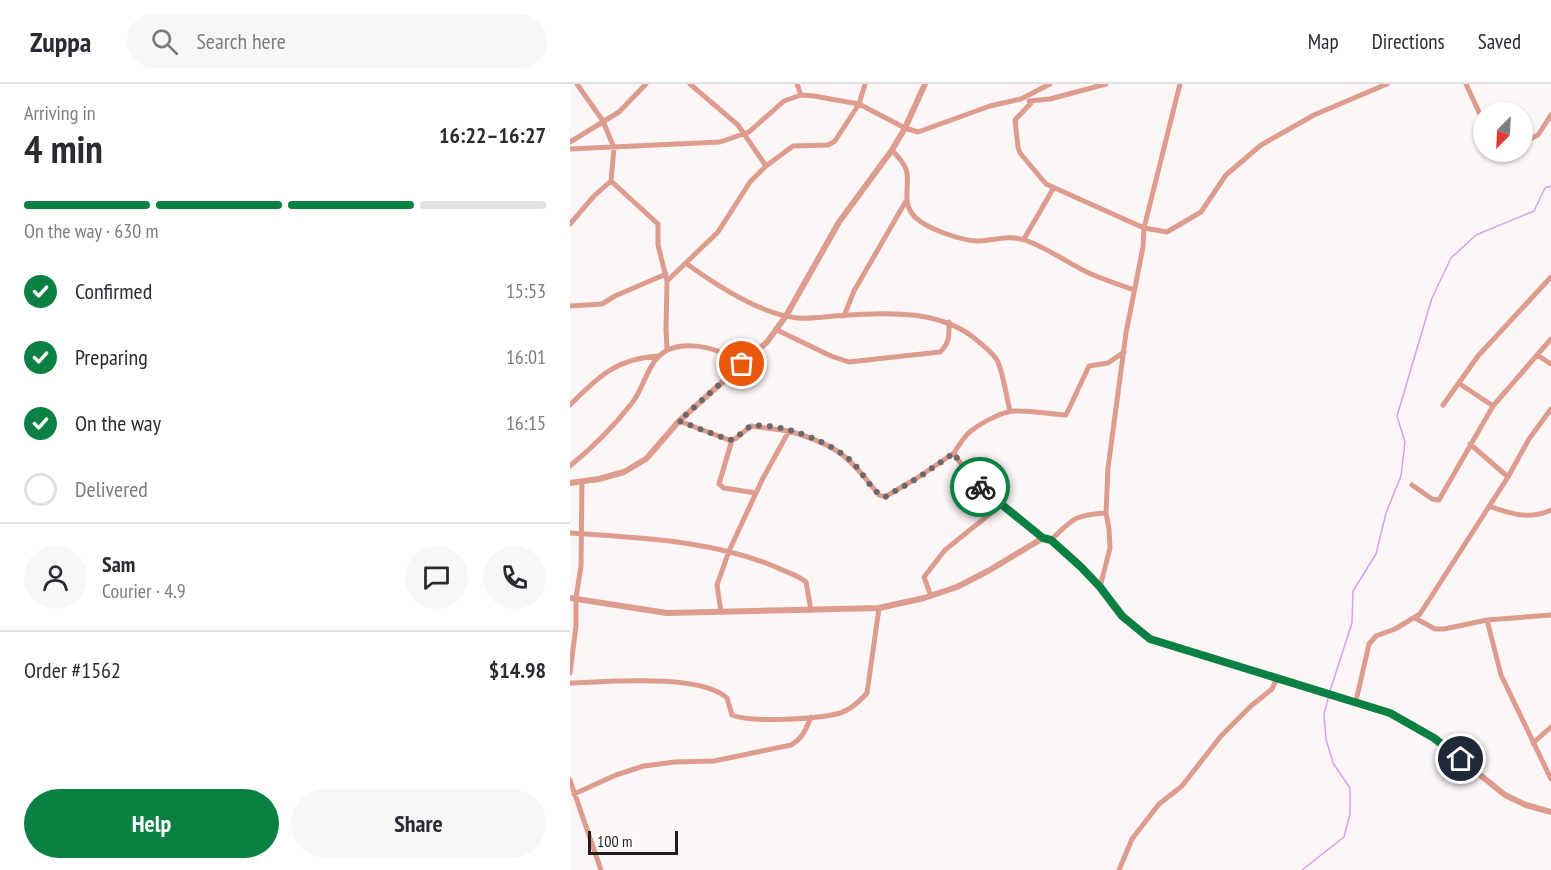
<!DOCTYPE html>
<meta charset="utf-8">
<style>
body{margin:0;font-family:"PT Sans Narrow",sans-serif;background:#f7f7f7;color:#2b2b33;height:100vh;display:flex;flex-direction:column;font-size:22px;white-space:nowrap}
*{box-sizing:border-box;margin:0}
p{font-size:20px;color:#7c7c81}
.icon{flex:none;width:33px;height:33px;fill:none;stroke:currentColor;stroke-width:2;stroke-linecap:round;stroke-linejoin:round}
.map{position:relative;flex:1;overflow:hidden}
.details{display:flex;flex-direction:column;background:#fff;width:570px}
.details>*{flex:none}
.needle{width:39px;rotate:204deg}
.buttons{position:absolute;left:903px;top:18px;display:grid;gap:12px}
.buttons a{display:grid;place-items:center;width:60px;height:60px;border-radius:50%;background:#fff;box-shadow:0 2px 4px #0004;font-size:30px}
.scale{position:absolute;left:18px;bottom:15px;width:90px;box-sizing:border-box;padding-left:6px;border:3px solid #231c1d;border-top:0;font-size:16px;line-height:21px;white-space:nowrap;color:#231c1d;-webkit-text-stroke:4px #fff;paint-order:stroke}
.pin{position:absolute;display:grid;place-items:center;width:51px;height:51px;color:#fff;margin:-26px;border:3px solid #fff;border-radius:50%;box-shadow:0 2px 6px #0007}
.courier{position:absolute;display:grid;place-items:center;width:60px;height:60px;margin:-30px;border:4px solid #0b8043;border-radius:50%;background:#fff;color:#222;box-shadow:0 2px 8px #0007}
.overview em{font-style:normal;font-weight:700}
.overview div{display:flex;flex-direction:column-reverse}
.overview{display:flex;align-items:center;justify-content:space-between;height:102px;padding:0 24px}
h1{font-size:39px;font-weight:700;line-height:45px}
.bar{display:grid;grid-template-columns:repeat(4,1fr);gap:9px 6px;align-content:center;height:72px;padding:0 24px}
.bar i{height:8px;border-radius:4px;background:#e1e1e2}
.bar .active{background:#0b8043}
.bar p{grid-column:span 4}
.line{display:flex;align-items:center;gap:15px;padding:0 24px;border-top:2px solid #e1e1e2}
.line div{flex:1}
.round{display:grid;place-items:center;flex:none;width:63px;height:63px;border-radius:32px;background:#f7f7f7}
ol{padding:0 24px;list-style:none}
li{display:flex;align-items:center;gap:18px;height:66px}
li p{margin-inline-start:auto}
li .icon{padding:6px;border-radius:50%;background:#0b8043;color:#fff;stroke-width:4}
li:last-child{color:#7c7c81}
li i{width:33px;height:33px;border:3px solid #e1e1e2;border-radius:50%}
.primary-button{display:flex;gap:12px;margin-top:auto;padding:12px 24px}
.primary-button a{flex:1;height:69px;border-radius:36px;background:#0b8043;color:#fff;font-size:24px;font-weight:700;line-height:69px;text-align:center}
.primary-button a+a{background:#f7f7f7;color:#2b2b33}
header{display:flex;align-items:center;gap:36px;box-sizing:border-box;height:84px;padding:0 30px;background:#fff;border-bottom:2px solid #e1e1e2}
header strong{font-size:28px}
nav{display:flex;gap:33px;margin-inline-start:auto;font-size:21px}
.search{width:420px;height:54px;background:#f7f7f7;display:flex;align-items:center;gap:15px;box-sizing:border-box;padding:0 21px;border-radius:33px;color:#7c7c81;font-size:22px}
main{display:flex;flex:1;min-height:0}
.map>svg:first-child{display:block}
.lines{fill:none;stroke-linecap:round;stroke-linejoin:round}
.stream{stroke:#d5a1ed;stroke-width:1.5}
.minor{stroke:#dd9c8e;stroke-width:5}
.tertiary{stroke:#dd9c8e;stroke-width:6}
.done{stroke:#6f6869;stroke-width:6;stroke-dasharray:0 10.8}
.route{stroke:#0b8043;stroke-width:8}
</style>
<header>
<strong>Zuppa</strong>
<div class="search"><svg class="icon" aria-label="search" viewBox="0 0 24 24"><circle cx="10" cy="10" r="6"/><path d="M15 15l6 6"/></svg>Search here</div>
<nav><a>Map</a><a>Directions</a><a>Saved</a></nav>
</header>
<main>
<section class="details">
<div class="overview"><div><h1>4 min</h1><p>Arriving in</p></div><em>16:22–16:27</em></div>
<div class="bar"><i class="active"></i><i class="active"></i><i class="active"></i><i></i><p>On the way · 630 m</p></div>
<ol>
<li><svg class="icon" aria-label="check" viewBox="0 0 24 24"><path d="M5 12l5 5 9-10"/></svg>Confirmed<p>15:53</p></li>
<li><svg class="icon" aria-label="check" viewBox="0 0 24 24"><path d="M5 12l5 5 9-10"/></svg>Preparing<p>16:01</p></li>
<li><svg class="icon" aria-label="check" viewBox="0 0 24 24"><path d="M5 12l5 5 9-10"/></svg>On the way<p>16:15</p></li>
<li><i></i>Delivered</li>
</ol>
<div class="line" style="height:108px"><a class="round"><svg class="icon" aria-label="person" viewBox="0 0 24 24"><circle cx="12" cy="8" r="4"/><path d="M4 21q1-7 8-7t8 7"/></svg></a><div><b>Sam</b><p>Courier · 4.9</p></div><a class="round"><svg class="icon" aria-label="chat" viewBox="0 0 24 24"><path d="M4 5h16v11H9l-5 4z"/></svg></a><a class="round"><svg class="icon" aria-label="phone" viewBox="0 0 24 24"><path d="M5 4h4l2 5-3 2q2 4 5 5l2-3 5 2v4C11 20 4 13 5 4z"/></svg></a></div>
<div class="line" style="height:78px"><div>Order #1562</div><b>$14.98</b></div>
<div class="primary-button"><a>Help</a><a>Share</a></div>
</section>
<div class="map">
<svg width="981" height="786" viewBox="0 0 981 786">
<rect width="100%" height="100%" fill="#fdf6f7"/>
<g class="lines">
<!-- stream -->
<path class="stream" d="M760,607L782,539L783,507L806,470L816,429L831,392L835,358L827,332L862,214L881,174L906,151L964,127L975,104L981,102
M732,786L774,753L780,730V704L763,679L756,655L754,630L759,611"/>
<!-- minor -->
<path class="minor" d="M7,0L33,37L44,64L41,97L88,140V161L97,197L96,245L97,266
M120,0L168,41L196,82
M227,0L231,11
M896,0L914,39
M459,17L480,15L536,0
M462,18L445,36L448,63L450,69L476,100L574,144L597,148L631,128L656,91L691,61L744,31L817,0
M0,58L49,28L76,0
M952,59L968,51L981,31
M0,65L150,58L179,48L214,17L231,11L244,12L289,20L335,44L348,48L420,22L451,15L480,0
M322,66C327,72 336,80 337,89C339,105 332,120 345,133C357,145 392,157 409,157C425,156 439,151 455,156C478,164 499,180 521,190C535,196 550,201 564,206
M0,140L24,112L41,97
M454,155L483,105
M117,180C146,201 192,231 228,234C240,235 253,233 264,232C313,229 370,223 409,258C416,264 424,270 428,278C434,293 436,311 440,327
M97,197L148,148L180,98L196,82L223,62L258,61L265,57L289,20L295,0
M0,222L32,220L45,212L96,190
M274,232L284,207L336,117
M207,246L261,272L279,278L370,268C380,259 379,251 379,238
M967,271L981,280
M890,300L923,322
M0,321C28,293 47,274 89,272
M873,321L908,272L981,193
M109,337L159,356L165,355L181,342L219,347L192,396L159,467L147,501L151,528
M219,347C269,362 277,371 309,411L315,413L347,394L384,369
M162,356L149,400L154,404L186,409
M900,360L938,393
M0,382C22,364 44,342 62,319C72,306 75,291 84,278C103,250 150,263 172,280
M842,401L862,415L869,416L923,322L981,255
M431,421C413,406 396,390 384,369C389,361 394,352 401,347C411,339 431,328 444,327C461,326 478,330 496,331L519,282L538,279L554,268
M919,422C940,430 960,436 981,426
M0,449C69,454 143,456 208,484C218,489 228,491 236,498L241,526
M481,456C503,435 504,431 536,429
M530,503L540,464L539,445L536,429L538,384L556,249L573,163L574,144L610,0
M361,512L354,493L375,466L431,421L441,426L473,454
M845,534L865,545H874L917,536L981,531
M917,536L931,591L981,695
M0,589L6,542V514L11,482L12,398
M0,599C37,598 129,589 157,614L162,631C181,639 250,635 270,629C280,626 290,617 297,609L309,524
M786,617L799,560L806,552L825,545L850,530L938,393L959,355L981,325
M963,659L981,643
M0,696L31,786
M4,710L46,691L74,682L105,678L144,677L221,661C233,654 236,645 241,633
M549,786L562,755L589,720L612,702L651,652L681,622L702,605L707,594"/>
<!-- tertiary -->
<path class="tertiary" d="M0,399L29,395L54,388L76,375L109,337L197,258L216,232L269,138L322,66L335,44L355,0
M0,514L97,529L309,524L354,514L387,503L418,487L473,454L478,455C520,479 540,528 580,555L820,629L864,654L935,711L956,721L981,728"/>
</g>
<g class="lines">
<!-- done -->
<path class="done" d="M172,280L109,337L159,356C169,355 173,344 183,342C211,338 267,360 285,381C294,391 301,405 312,412L315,413L348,394L384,369L392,383L410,403"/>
<!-- route -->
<path class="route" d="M410,403L473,454L481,456L511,483L530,503L552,532L580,555L820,629L864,654L891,675"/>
</g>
</svg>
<div class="buttons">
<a><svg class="needle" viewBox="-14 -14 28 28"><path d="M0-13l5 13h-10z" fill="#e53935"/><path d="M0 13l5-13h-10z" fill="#7c7c81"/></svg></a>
</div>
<div class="scale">100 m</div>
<div class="pin" style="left:172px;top:280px;background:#ea580c"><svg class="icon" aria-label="bag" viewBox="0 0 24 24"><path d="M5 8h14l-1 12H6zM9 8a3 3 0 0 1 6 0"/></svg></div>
<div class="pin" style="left:891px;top:675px;background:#1f2937"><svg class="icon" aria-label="home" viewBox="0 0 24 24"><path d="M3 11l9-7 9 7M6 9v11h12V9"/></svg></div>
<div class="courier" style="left:410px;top:403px"><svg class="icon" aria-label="bike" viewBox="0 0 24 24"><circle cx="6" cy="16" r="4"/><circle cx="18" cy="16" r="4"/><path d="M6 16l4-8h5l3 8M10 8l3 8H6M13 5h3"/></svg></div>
</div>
</main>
